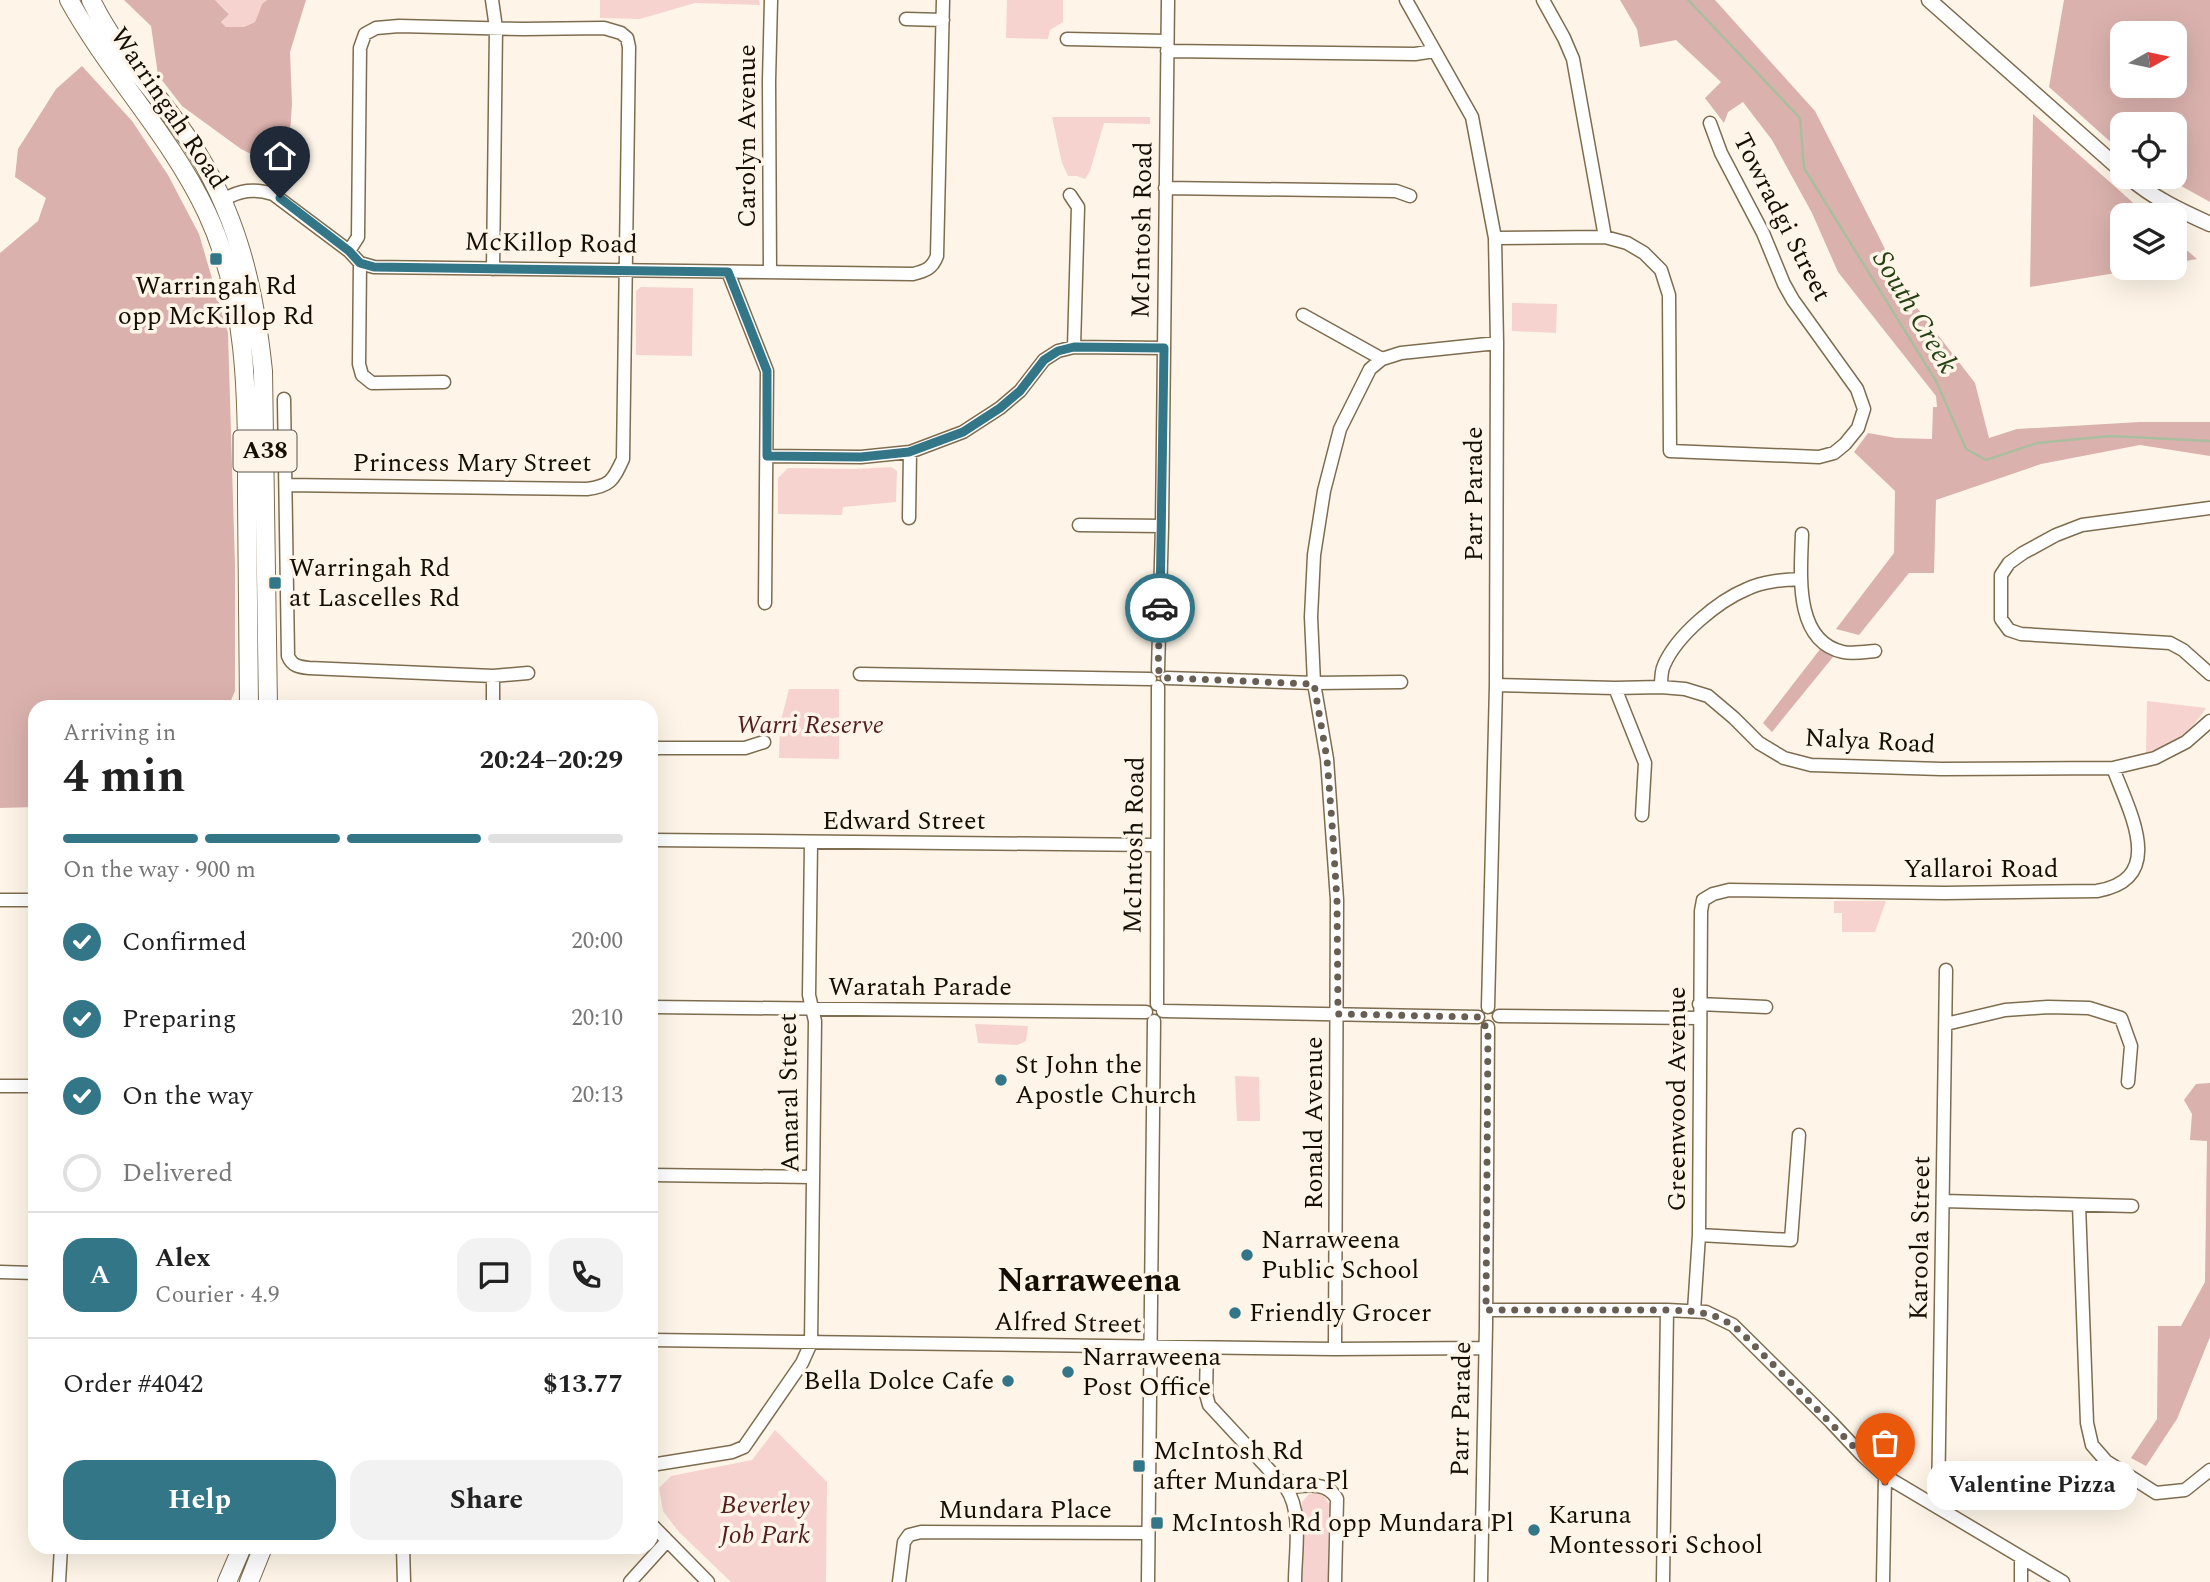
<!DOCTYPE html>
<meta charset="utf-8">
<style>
body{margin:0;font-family:Spectral,serif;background:#f2f2f2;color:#222;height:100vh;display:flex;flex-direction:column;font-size:26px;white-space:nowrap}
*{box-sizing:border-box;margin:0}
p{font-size:23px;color:#767676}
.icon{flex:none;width:38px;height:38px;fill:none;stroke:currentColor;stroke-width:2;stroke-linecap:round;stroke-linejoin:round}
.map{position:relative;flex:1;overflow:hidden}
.panel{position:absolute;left:28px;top:700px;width:630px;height:854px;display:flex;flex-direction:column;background:#fff;border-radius:21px;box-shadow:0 7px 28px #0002}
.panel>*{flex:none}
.needle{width:46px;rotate:81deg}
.tools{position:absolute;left:2110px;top:21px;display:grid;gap:14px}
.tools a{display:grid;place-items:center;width:77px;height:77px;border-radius:14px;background:#fff;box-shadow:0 7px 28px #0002;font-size:35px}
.pin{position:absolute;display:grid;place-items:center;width:60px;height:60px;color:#fff;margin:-72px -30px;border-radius:50% 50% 50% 0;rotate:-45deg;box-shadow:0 0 7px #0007}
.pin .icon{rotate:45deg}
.courier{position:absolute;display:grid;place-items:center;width:70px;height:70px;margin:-35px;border:5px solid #337687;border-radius:50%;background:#fff;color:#222;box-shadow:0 2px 9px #0007}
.bubble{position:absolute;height:49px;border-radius:21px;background:#fff;box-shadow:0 7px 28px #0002;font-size:23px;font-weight:700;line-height:49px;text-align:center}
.headline em{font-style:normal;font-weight:700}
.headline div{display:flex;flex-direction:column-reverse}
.headline{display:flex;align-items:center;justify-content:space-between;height:119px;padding:0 35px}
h1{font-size:46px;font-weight:700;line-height:52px}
.bar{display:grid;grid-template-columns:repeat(4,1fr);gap:10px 7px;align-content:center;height:84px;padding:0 35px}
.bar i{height:9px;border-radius:5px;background:#e0e0e0}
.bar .on{background:#337687}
.bar p{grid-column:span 4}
.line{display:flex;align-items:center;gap:18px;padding:0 35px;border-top:2px solid #e0e0e0}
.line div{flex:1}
.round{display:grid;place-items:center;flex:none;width:74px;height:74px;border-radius:21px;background:#f2f2f2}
ol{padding:0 35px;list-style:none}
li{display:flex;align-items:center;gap:21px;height:77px}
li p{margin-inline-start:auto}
li .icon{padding:7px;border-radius:50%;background:#337687;color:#fff;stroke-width:4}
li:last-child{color:#767676}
li i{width:38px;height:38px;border:4px solid #e0e0e0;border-radius:50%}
.primary-button{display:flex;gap:14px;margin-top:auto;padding:14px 35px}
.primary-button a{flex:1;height:80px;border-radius:21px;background:#337687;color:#fff;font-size:28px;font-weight:700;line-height:80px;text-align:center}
.primary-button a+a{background:#f2f2f2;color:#222}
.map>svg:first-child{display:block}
.green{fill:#f6d3cf}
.forest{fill:#dab1ad;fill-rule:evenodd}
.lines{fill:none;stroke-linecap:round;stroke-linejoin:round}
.stream{stroke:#aabe9f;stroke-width:2.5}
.minor-casing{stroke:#7e6c4f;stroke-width:15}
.major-casing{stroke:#7e6c4f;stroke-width:17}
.highway-casing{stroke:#7e6c4f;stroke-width:20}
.minor{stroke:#fff;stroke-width:12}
.major{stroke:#fff;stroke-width:14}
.highway{stroke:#fff;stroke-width:18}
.done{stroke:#675f54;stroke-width:7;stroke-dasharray:0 12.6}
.route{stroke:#337687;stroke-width:9}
.poi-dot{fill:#337687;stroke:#fef5e8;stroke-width:2.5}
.labels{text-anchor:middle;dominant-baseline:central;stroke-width:7;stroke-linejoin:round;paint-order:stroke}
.shield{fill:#fef5e8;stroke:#5b5348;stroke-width:2}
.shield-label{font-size:24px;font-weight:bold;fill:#150e04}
.street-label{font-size:26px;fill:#150e04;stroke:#fef5e8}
.poi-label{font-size:26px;fill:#150e04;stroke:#fef5e8;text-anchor:start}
.park-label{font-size:26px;font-style:italic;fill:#521e1d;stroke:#fef5e8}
.water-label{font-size:28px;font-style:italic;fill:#264114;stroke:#fef5e8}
.district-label{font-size:33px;font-weight:bold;fill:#150e04;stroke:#fef5e8}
</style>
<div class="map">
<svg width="2210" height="1582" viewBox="0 0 2210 1582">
<rect width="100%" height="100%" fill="#fef5e8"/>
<!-- green -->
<path class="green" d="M215,0H267L262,4L255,22L244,27H226L221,22L229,13Z
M600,0H759L760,5L695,3L640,19L600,18Z
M1007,0H1063V22L1050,30L1048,39L1006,38Z
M1052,117H1150V124L1104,123L1090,171L1085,179L1077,176H1068L1062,163Z
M641,287L693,288L692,356L636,355V291Z
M1512,303L1557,304L1556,333L1512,331Z
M891,467L897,471L896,502L843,507L842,515L778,514V478L788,468L856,469Z
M789,689H839V759L779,758L780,724Z
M2147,701L2206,708C2190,733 2174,743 2146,753Z
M1834,901H1886L1875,932H1842V913H1834Z
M975,1024L1028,1026L1026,1041L1017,1045L978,1043Z
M1235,1076L1259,1077L1260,1121H1237Z
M775,1430L827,1482L826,1582H731L678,1531L663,1511L659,1488L671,1476L752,1460Z
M1315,1493L1324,1496L1329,1504L1328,1582H1301L1302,1502L1309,1494Z"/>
<!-- forest -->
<path class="forest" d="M124,0H215L229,14L221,22L226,27H244L255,22L262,4L267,0H306L290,52L292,103L289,148L263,160L241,149L182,106L158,75L151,26Z
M1620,0H1715L1815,111L1911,300L1975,383L1989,438L2017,429L2140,422H2210V456L2140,445L2041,464L1936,500L1934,573H1909L1859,635L1836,629L1894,553L1895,491L1854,452L1868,433L1896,438L1932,439L1933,407H1937L1936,396L1838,272L1812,213L1772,140L1743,102L1728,112L1724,123L1705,98L1721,82L1676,40L1640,47L1637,29Z
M2064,0H2210V202L2165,177H2175V124H2123V153L2049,87ZM2123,33H2175V86H2123Z
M82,66L132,121L168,175L199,234L228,333L235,565V691L228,707H35V807L0,808V253L38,221L46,198L15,177L18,149L56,89Z
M2033,114L2147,215H2123V268H2146L2030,287Z
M2175,240L2197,259L2175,263Z
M1821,648L1833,657L1772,732L1763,723Z
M2210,1083V1337L2177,1419L2146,1466L2131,1458L2157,1419L2158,1326H2181L2205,1282L2207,1141L2190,1140L2192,1114L2184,1100L2196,1084Z"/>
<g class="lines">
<!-- stream -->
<path class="stream" d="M1688,0L1800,118L1804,168L1936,381L1966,449L1986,460L2037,443L2110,436L2210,441"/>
<defs>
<path id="minor" d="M492,0L496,28L493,269
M1406,0L1472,117L1495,238L1497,343L1496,685L1488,1007
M1543,0L1564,38L1573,59L1605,237
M906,19L943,20
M1067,39L1167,41
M1167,51L1415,54L1434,51
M1165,188L1396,191L1410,196
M1070,195L1078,207L1074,347
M223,200C240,190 254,188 273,194L349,251L360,263L374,267L913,274C925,271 932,269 937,256L943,0
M1495,238L1605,237L1627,243L1644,253L1661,270L1669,295L1670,451L1819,457L1834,453L1845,444L1858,428L1864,409L1857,389L1793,300L1784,284L1763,233L1721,153L1710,123
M360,263L359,364L362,375L372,383L444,382
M728,272L767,371L765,603
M770,272L769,81L771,0
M1303,315L1382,359
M284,399L288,656C292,666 299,667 309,668L493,676L528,673
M767,456L861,457L910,452L963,432L1000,408L1020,391L1044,360L1058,351L1074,347L1164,348
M286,485L587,489C611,486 613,480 623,459L629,47L627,38L621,33L604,28L523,29L399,26L376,28L365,34L360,48L358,237L349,251
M2210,508L2082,525L2056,535L2023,553L2009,563L2001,575V619L2009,630L2021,634L2170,643L2183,650L2210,674
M909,518L910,452
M1079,525L1162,526
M1802,534C1801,572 1793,641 1843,652C1853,654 1865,652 1875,651
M1158,670L1162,526L1168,0
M860,674L1150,679
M1167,678L1314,683L1401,682
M1496,685L1615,688L1661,687L1685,689L1708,696L1734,718L1759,743L1784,758L1811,765L1941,769L2113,768L2155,758L2186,742L2210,721
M1661,687C1661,680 1661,671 1664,665C1677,635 1718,601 1747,589C1764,581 1783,580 1801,579
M1615,688L1645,763L1642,815
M493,707V676
M651,748H745L764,742
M651,840L1156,845
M0,900H35
M1157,1004L1158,687
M1699,1004L1766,1007
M651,1007L1146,1012
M1163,1011L1478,1017
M1499,1016L1699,1018
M1946,1024L2005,1010L2048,1007L2089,1008L2121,1018L2131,1046L2128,1082
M0,1086H35
M651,1175L813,1177
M1944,1201L2132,1206
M2079,1205L2087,1423L2092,1445L2106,1461L2156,1493L2185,1490L2210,1470
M1699,1235L1791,1240L1799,1135
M0,1272L35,1273
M1486,1310H1667L1706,1312L1733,1325L1831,1422L1863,1456L1885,1476L2063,1582
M1694,1311L1699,1235L1701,911L1703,900L1713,894L1729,890L1945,893L2097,891C2168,879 2129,811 2113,768
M651,1340L1335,1349L1485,1348
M1207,1348L1206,1394L1209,1405L1286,1488C1304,1486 1327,1480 1337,1499L1335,1582
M1335,1349L1337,900L1327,759L1314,683L1311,617L1314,555L1324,491L1340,429L1370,369L1382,359L1401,353L1497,343
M651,1465L732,1452L744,1447L802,1363L811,1343L815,1021L809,995L811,843
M1286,1488C1303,1512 1295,1553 1295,1582
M1938,1507L1946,970
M651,1524L708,1582
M403,1547L404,1582
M59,1582L61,1547
M630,1582L667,1541
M899,1582L904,1542L909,1535L921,1532L1148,1533
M1148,1582L1154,1021
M1481,1582L1486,1325L1488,1027
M1663,1582L1667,1310
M1883,1582L1885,1476
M2021,1582V1557"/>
<path id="major" d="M1929,0L2123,172
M2129,177C2153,198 2181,211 2210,224"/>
<path id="highway" d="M69,0C110,74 171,136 207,213C249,303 247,403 247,500C248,569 248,638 249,707
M91,0C116,52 157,92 189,140C237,212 254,285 263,371L268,707
M227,1582L242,1547
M249,1582L263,1547"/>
</defs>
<!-- minor casing -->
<use href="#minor" class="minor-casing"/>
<!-- major casing -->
<use href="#major" class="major-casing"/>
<!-- highway casing -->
<use href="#highway" class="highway-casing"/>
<!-- minor -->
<use href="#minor" class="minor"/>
<!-- major -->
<use href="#major" class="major"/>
<!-- highway -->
<use href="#highway" class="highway"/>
</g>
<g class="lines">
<!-- done -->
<path class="done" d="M1160,608L1158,670L1165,673L1167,678L1314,684L1327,759L1332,823L1337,900L1338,1014L1478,1017L1481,1024L1488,1027L1486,1310H1667C1697,1311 1720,1312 1743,1334L1863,1456L1885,1476V1485"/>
<!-- route -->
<path class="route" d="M280,198L349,251L360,263L374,267L728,272L767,371V456L861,457L909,452L963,432L1000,408L1020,391L1044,360L1058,351L1074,347L1164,348L1160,608"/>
</g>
<!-- markers -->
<g class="poi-dot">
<rect x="209" y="252" width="14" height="14" rx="3.5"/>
<rect x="268" y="576" width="14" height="14" rx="3.5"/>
<circle cx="1001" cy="1080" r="7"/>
<circle cx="1247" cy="1255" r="7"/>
<circle cx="1235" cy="1313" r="7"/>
<circle cx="1068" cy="1372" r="7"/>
<circle cx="1008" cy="1381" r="7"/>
<rect x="1132" y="1459" width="14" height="14" rx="3.5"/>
<rect x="1150" y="1516" width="14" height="14" rx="3.5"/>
<circle cx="1534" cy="1530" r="7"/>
</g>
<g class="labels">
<!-- shield labels -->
<rect class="shield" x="233.5" y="430.5" width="63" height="41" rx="5"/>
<g class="shield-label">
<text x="265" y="451">A38</text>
</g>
<!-- street labels -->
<g class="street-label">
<text transform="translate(169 108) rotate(56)">Warringah Road</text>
<text transform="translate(747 136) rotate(-90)">Carolyn Avenue</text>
<text transform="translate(1782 217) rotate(63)">Towradgi Street</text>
<text transform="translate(1142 230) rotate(-89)">McIntosh Road</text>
<text transform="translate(551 243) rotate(1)">McKillop Road</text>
<text x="472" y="463">Princess Mary Street</text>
<text transform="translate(1474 494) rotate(-90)">Parr Parade</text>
<text transform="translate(1870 741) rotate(3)">Nalya Road</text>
<text x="904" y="821">Edward Street</text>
<text transform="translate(1134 845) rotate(-89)">McIntosh Road</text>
<text x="1981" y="869">Yallaroi Road</text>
<text x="920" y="987">Waratah Parade</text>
<text transform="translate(789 1093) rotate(-91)">Amaral Street</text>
<text transform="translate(1677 1099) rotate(-90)">Greenwood Avenue</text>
<text transform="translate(1314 1123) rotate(-90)">Ronald Avenue</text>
<text transform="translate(1920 1238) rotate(-89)">Karoola Street</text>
<text transform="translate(1068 1323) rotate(1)">Alfred Street</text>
<text transform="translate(1461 1409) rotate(-89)">Parr Parade</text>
<text x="1025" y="1510">Mundara Place</text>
</g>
<!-- poi labels -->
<g class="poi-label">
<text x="216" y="286" text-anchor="middle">Warringah Rd<tspan x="216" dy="30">opp McKillop Rd</tspan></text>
<text x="289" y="568">Warringah Rd<tspan x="289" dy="30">at Lascelles Rd</tspan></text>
<text x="1015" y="1065">St John the<tspan x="1015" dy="30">Apostle Church</tspan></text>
<text x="1261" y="1240">Narraweena<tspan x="1261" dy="30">Public School</tspan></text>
<text x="1249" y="1313">Friendly Grocer</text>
<text x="1082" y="1357">Narraweena<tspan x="1082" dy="30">Post Office</tspan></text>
<text x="994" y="1381" text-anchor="end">Bella Dolce Cafe</text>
<text x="1153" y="1451">McIntosh Rd<tspan x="1153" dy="30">after Mundara Pl</tspan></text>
<text x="1548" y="1515">Karuna<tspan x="1548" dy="30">Montessori School</tspan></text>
<text x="1171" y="1523">McIntosh Rd opp Mundara Pl</text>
</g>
<!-- park labels -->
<g class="park-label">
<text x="810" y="725">Warri Reserve</text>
<text x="765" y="1505">Beverley<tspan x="765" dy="30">Job Park</tspan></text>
</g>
<!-- water labels -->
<g class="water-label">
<text transform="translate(1915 312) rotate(59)">South Creek</text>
</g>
<!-- district labels -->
<g class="district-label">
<text x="1089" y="1281">Narraweena</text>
</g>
</g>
</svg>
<div class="tools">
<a><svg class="needle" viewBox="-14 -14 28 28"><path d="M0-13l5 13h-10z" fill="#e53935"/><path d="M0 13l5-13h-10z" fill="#767676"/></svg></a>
<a><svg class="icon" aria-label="locate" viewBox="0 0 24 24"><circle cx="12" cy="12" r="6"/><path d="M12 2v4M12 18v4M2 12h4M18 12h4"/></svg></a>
<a><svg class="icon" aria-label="layers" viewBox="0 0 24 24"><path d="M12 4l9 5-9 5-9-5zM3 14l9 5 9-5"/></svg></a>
</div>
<div class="pin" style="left:1885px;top:1485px;background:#ea580c"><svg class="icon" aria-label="bag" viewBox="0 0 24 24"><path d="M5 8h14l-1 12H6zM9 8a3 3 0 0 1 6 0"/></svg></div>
<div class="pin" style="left:280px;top:198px;background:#1f2937"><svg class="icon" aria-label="home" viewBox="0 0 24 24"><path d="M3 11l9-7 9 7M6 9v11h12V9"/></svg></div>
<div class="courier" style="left:1160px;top:608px"><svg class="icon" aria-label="car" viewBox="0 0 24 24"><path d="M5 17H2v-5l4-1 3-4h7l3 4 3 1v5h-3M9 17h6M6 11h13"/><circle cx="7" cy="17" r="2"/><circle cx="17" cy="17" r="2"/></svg></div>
<div class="bubble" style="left:1927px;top:1461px;width:210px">Valentine Pizza</div>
<section class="panel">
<div class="headline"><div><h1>4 min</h1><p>Arriving in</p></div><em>20:24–20:29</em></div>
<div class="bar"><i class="on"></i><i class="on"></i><i class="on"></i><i></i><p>On the way · 900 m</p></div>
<ol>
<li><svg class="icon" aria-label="check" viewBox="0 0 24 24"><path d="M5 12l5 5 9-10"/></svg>Confirmed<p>20:00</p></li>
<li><svg class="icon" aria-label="check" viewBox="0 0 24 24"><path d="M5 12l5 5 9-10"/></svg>Preparing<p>20:10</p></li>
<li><svg class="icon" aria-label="check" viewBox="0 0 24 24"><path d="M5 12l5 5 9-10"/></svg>On the way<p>20:13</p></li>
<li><i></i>Delivered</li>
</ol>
<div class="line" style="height:126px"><b class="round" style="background:#337687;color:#fff">A</b><div><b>Alex</b><p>Courier · 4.9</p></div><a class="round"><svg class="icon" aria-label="chat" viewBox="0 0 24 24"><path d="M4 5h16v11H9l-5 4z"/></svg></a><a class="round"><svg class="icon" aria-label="phone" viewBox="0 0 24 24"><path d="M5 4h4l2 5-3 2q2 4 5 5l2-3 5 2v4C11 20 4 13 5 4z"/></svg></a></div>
<div class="line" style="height:91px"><div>Order #4042</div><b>$13.77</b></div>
<div class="primary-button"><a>Help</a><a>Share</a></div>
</section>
</div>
